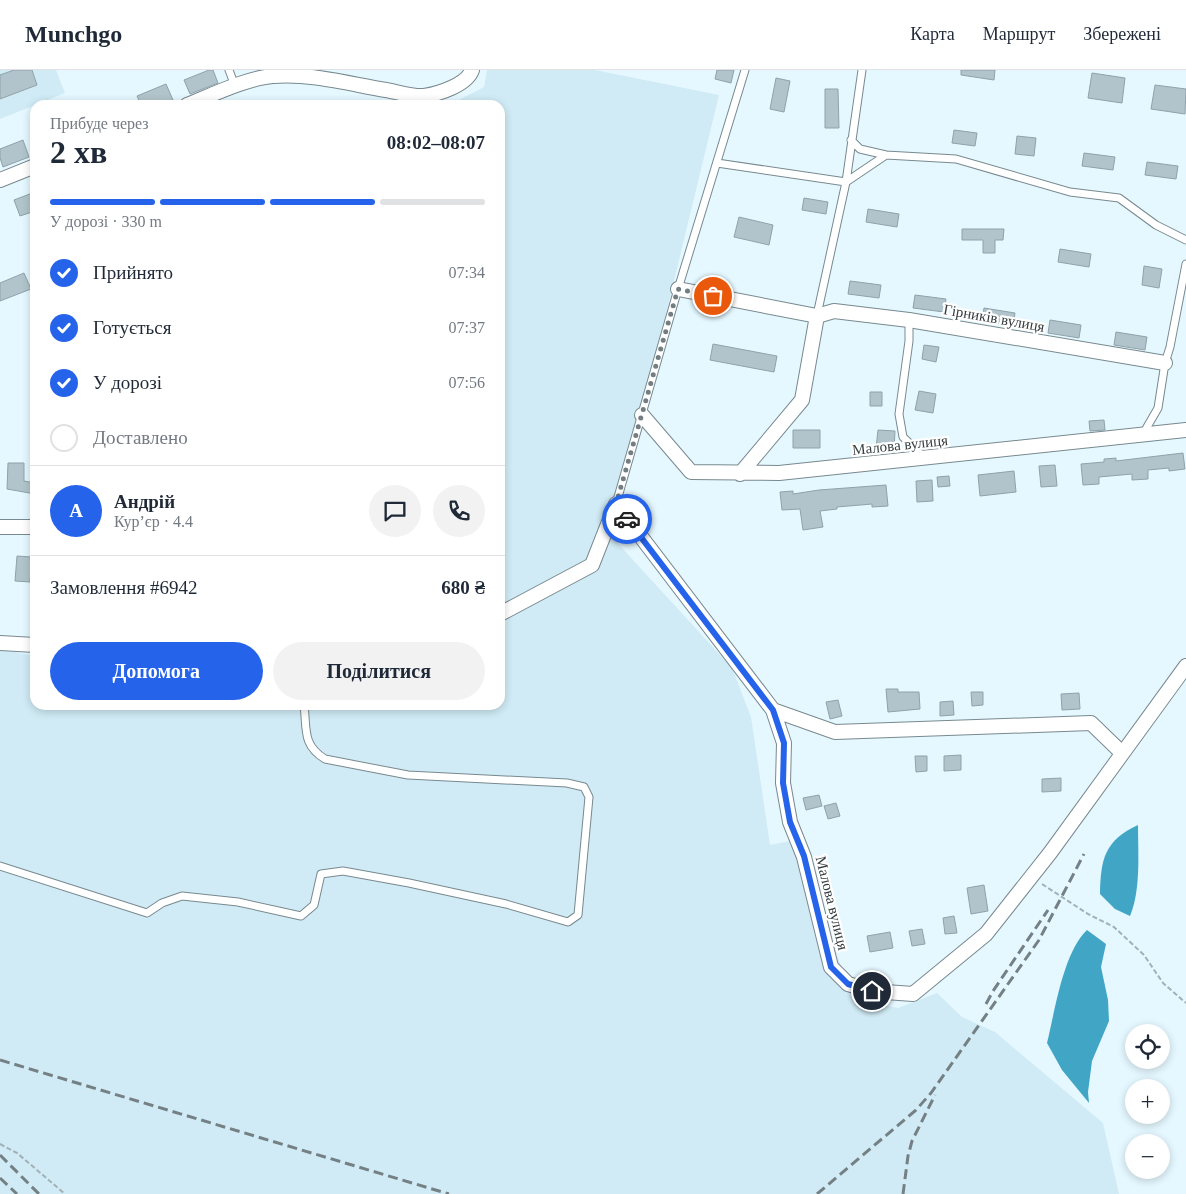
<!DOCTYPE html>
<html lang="uk">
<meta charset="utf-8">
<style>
body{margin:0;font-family:"Times New Roman",serif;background:#f2f2f3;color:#1f2937;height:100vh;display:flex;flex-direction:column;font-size:19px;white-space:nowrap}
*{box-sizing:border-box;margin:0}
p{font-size:16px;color:#747a83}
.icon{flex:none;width:28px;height:28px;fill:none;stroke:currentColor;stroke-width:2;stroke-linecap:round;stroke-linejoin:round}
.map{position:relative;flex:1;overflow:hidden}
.sheet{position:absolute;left:30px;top:30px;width:475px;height:610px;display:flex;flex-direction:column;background:#fff;border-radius:15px;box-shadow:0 2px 8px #0003}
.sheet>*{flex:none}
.controls{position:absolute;left:1125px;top:954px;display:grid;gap:10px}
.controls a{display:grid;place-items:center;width:45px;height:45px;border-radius:50%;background:#fff;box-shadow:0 2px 8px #0003;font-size:25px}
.pin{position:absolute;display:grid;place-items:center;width:42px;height:42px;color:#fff;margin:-21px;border:2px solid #fff;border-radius:50%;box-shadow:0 1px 5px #0007}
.courier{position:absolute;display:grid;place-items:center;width:50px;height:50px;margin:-25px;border:4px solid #2563eb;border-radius:50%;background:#fff;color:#222;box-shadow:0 1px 6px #0007}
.head em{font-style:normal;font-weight:700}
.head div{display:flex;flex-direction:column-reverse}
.head{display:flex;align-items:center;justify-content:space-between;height:85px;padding:0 20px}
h1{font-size:32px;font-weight:700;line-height:38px}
.bar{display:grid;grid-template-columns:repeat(4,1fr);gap:8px 5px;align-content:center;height:60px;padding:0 20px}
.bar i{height:6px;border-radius:4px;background:#e0e1e3}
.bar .selected{background:#2563eb}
.bar p{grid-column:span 4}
.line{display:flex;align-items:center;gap:12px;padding:0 20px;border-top:1px solid #e0e1e3}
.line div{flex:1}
.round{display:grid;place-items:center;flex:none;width:52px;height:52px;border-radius:26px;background:#f2f2f3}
ol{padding:0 20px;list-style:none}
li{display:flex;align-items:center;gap:15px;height:55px}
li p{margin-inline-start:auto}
li .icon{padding:5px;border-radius:50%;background:#2563eb;color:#fff;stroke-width:4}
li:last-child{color:#747a83}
li i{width:28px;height:28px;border:2px solid #e0e1e3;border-radius:50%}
.cta{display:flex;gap:10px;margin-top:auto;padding:10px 20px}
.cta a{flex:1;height:58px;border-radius:30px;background:#2563eb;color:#fff;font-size:20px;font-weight:700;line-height:58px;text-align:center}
.cta a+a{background:#f2f2f3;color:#1f2937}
header{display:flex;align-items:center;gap:30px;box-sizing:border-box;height:70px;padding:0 25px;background:#fff;border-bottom:1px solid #e0e1e3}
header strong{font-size:24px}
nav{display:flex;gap:28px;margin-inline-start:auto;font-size:18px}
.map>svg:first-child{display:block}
.built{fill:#d0ebf5}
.water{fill:#41a5c5}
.building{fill:#b2c4cb;stroke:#90a2a9}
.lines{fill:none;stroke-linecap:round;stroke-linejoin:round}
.lane-casing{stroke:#78898f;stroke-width:9}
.street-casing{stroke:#78898f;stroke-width:16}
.path{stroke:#a2b1b6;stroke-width:2;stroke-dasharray:5 2.5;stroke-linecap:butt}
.lane{stroke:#fff;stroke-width:7}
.street{stroke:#fff;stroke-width:14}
.rail{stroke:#748084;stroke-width:3;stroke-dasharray:10 5;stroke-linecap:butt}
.done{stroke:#727e82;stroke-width:5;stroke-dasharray:0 9}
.route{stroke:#2563eb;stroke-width:6}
.labels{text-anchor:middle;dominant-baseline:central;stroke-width:4.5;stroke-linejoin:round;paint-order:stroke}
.street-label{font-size:15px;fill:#343c3e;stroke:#fff}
</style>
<header>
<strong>Munchgo</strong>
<nav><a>Карта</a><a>Маршрут</a><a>Збережені</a></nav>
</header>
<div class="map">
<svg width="1186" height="1124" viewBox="0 0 1186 1124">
<rect width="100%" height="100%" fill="#e5f8ff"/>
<!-- built -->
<path class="built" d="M0,0H56L65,23L0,49Z
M487,0H595L719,25L612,467L732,598L751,647L770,775L795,770L853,929L898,938L937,923L962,947L995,962L1103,1053L1119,1124H0V579L35,586V635H500V35H449L484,17Z"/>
<!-- water -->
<path class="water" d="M1138,755C1138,783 1141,820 1130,846L1115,839L1100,824C1101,789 1104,771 1138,755Z
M1087,860L1106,874L1101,897L1108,930L1109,951L1092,991L1088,1022L1089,1033L1062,1000L1047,973C1055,941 1063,883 1087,860Z"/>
<!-- building -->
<path class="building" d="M14,0H32L37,15L0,29V5Z
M209,0H213L218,13L190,24L184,10Z
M717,0H734L731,13L715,9Z
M961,0H995L994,10L961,5Z
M1092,3L1125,8L1122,33L1088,28Z
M776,8L790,11L784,42L770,39Z
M166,14L173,30L161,35H141L137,26Z
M1155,15L1186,19L1185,44L1151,39Z
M825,19H838L839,58H825Z
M954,60L977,63L975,76L952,73Z
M1017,66L1036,68L1034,86L1015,84Z
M23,70L29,87L3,97L0,88V79Z
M1084,83L1115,87L1113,100L1082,96Z
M1147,92L1178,96L1176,109L1145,105Z
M35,122V141L20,146L14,130Z
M804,128L828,132L826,144L802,140Z
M868,139L899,144L897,157L866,152Z
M739,147L773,155L769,175L734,167Z
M962,159H1004L1003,170H995V183H983V170H962Z
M1060,179L1091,184L1089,197L1058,192Z
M1144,196L1162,199L1159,218L1142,215Z
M24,203L31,219L0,231V213Z
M850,211L881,215L879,228L848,224Z
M915,225L946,229L944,242L913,238Z
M984,238L1015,243L1013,256L982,251Z
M1050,250L1081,255L1079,268L1048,263Z
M1116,262L1147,267L1145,280L1114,275Z
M713,274L777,286L774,302L710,290Z
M924,275L939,277L936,292L922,289Z
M919,321L936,324L933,343L915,340Z
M870,322H882V336H870Z
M1104,350L1105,360L1090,361L1089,351Z
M793,360H820V378H793Z
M878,360L895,361L894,380L876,378Z
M1183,383L1185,399L1169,401V398L1148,400V409L1132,410V404L1099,407V414L1083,415L1081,394L1104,392V389L1116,388V391Z
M8,393H24V411L35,413V424L7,419Z
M1055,395L1057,416L1041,417L1039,396Z
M1014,401L1016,422L980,426L978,405Z
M949,406L950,416L938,417L937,407Z
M932,410L933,431L917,432L916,411Z
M886,415L888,436L872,437V434L837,437V439L820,441L823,457L803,460L800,439L782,440L780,422L793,421V424L819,420Z
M17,486L32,487L30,512L15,511Z
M886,619H898V622H919L920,639L888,642Z
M971,622H983V635L972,636Z
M1079,623L1080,639L1062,640L1061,624Z
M838,630L842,646L830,649L826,632Z
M953,631L954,645L940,646V632Z
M961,685V700L944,701V686Z
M915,686H927V701L916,702Z
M1061,708V721L1042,722V709Z
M819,725L822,736L806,740L803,728Z
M836,733L840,746L828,749L824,736Z
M984,815L988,841L971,844L967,818Z
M954,846L957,863L945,864L943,848Z
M922,859L925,874L912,876L909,861Z
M890,862L893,878L870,882L867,866Z"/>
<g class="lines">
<defs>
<path id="lane" d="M229,0L235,16
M851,70L860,79L886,85
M717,93L846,112L886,85L956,89L1070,122L1119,128L1156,155L1186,170
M817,245L846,112L862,0
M909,250V271L899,344L903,367L924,387
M1143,364L1158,338L1165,293L1170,277L1186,194
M616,434L678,219L745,0
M0,796L147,843L162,833L182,826L238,832L301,846L314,835L321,804L343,801L409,813L506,834L568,852L578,845L589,727L584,717L567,713L408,705L325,689C302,675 307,659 304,635"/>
<path id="street" d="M187,35C212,25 247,8 273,6C311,3 350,14 386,20C398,22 412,27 424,26C438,24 467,15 472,0
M0,110L35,96
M678,219L817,246L834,241L909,250L1165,293
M642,345L691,402L779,403L1186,360
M740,404L802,330L817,246
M616,434L773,640L835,662L1091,653L1122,683
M0,457H35
M500,544L592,495L616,434
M0,573L35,575
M773,640L784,673L783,713L790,752L804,787L831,897L848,914L872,921L913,924L986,864L1050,783L1186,596"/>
</defs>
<!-- lane casing -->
<use href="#lane" class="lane-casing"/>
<!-- street casing -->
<use href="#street" class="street-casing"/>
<!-- path -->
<path class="path" d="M1042,814L1088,844L1114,857L1144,885L1163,913L1186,933
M0,1074L17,1083L65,1124"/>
<!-- lane -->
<use href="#lane" class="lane"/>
<!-- street -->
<use href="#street" class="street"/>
<!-- rail -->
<path class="rail" d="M986,934L993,921L1048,840
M0,990L449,1124
M0,1085L39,1124
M0,1108L17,1124
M817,1124L916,1040L931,1023L1039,870L1084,784
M903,1124L908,1086L912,1071L935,1025"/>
</g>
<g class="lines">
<!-- done -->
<path class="done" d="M627,449L616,434L678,219L713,226"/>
<!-- route -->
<path class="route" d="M627,449L773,640L784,673L783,713L790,752L804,786L831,897L848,914L872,921"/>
</g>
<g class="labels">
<!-- street labels -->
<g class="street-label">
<text transform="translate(994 248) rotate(10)">Гірників вулиця</text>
<text transform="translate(900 375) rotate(-6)">Малова вулиця</text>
<text transform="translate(832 833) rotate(76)">Малова вулиця</text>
</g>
</g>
</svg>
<div class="controls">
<a><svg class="icon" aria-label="locate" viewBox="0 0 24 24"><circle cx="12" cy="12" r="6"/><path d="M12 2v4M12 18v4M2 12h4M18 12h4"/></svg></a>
<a>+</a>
<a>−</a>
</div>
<div class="pin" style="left:713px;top:226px;background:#ea580c"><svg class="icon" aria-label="bag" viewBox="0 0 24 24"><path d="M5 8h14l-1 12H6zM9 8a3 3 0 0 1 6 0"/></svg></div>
<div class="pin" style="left:872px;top:921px;background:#1f2937"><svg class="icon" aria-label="home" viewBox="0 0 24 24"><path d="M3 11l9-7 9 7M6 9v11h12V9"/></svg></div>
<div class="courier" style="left:627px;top:449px"><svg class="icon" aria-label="car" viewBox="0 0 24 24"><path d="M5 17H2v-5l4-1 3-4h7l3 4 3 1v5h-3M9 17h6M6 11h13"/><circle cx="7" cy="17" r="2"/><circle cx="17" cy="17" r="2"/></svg></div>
<section class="sheet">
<div class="head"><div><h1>2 хв</h1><p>Прибуде через</p></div><em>08:02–08:07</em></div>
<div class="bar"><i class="selected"></i><i class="selected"></i><i class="selected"></i><i></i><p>У дорозі · 330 m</p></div>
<ol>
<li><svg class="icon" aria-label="check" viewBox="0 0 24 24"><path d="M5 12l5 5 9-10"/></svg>Прийнято<p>07:34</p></li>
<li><svg class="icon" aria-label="check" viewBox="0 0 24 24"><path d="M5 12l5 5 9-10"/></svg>Готується<p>07:37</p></li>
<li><svg class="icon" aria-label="check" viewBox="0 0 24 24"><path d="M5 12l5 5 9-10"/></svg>У дорозі<p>07:56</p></li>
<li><i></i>Доставлено</li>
</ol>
<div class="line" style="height:90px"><b class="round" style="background:#2563eb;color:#fff">А</b><div><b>Андрій</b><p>Кур’єр · 4.4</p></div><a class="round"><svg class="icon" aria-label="chat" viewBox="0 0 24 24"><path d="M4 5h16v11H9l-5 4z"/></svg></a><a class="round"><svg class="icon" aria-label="phone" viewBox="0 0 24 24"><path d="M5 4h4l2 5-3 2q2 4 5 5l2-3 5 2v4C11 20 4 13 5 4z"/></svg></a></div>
<div class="line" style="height:65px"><div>Замовлення #6942</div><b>680 ₴</b></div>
<div class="cta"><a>Допомога</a><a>Поділитися</a></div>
</section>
</div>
